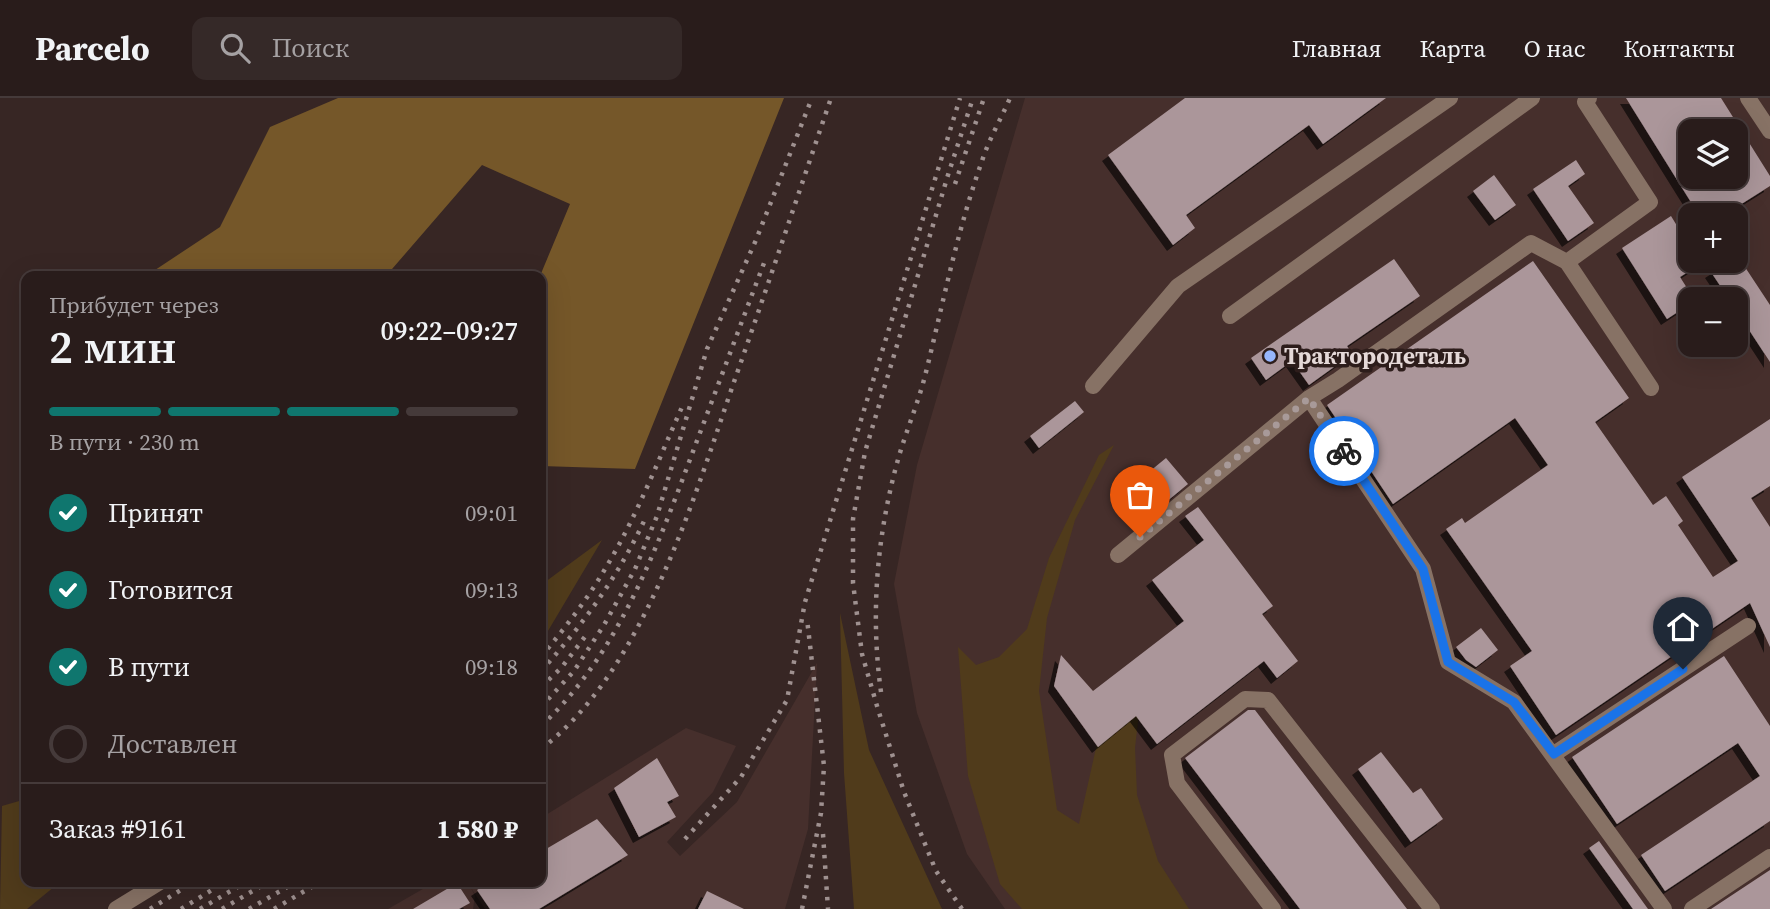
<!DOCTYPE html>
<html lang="ru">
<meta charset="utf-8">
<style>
body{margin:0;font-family:"Source Serif 4",serif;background:#352928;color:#f1f3f6;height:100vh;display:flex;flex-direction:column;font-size:26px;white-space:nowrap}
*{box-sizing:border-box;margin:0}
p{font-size:23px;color:#a5a1a3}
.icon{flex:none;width:38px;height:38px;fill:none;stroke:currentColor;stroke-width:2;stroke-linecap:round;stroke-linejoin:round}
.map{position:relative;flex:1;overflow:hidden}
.sheet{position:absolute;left:21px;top:173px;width:525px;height:616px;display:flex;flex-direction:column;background:#291c1b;border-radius:14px;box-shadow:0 7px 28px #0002,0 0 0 2px #453a3a}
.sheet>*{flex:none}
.buttons{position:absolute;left:1678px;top:21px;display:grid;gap:14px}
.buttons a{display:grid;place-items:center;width:70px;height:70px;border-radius:14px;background:#291c1b;box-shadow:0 7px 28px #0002,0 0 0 2px #453a3a;font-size:35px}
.pin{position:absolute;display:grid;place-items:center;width:60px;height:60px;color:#fff;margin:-72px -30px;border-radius:50% 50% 50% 0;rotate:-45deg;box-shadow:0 0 7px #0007}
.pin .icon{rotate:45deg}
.courier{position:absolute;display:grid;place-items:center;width:70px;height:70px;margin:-35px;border:5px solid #1a73e8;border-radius:50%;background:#fff;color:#222;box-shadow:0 2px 9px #0007}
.overview em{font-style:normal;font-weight:600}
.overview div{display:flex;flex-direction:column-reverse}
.overview{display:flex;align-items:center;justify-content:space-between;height:119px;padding:0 28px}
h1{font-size:46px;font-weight:600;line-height:52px}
.bar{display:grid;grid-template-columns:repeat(4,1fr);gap:10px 7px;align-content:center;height:84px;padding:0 28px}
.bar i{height:9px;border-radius:5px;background:#453a3a}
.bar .current{background:#0f766e}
.bar p{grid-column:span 4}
.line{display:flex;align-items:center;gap:18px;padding:0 28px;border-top:2px solid #453a3a}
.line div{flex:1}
ol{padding:0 28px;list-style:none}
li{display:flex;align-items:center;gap:21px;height:77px}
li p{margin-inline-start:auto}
li .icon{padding:7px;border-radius:50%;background:#0f766e;color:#fff;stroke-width:4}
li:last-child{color:#a5a1a3}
li i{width:38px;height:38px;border:4px solid #453a3a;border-radius:50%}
header{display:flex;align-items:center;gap:42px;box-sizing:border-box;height:98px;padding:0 35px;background:#291c1b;border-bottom:2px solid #453a3a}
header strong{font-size:33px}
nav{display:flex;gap:38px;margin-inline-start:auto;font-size:24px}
.search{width:490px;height:63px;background:#352928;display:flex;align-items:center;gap:18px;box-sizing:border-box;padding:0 24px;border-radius:14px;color:#a5a1a3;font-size:26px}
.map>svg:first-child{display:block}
.built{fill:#462f2c;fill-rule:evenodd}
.green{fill:#503b1b}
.forest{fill:#755729}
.building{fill:#ab969a;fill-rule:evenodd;filter:url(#shadow)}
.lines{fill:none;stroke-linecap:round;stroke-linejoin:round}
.minor{stroke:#877265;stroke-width:16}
.rail{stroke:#9f9190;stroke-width:4.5;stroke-dasharray:3.5 7;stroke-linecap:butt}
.done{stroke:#a89a99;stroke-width:7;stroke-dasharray:0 12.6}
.route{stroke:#1a73e8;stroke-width:9}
.poi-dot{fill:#96b6fd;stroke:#2d1d1b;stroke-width:2.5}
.labels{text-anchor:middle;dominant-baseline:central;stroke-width:7;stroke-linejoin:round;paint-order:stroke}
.poi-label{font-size:23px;font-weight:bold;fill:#e5d9d8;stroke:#2d1d1b;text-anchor:start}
</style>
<header>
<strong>Parcelo</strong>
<div class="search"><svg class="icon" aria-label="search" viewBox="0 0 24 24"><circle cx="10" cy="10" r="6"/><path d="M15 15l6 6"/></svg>Поиск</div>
<nav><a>Главная</a><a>Карта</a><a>О нас</a><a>Контакты</a></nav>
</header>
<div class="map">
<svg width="1770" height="811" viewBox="0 0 1770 811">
<defs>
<filter id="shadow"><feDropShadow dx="-6" dy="6" stdDeviation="0" flood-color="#0009"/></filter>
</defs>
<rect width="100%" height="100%" fill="#372624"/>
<!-- built -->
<path class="built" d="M1025,0H1770V811H1005L967,756L917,615L894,486L917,367ZM1690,33H1736V79H1690ZM1690,117H1736V163H1690ZM1690,201H1736V247H1690Z
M817,565L808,731L785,811H485L471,790L475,798L473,811H388L435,784H541V720L686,630L736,648L713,694L667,744L680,758L737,704Z"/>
<!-- green -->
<path class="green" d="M1114,347L1075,422L1047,520L1039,593L1057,712L1079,726L1098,641L1139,614L1135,650L1137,697L1158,763L1189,811H1022L1000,786L968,678L958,549L976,567L999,559L1027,531L1049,460L1099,357Z
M602,442L542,543L541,544V487Z
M840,515L869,652L942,811H854L844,675Z
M26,701V784H60L27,811H0L2,708Z"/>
<!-- forest -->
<path class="forest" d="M338,0H784L635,371L541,368L540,178L570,106L482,67L386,178H146L220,129L270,29Z"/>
<!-- building -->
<path class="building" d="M1185,0H1386L1323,46L1309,27L1186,117L1195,130L1173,147L1108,57Z
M1626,0H1721L1770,78V88L1724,117H1699ZM1690,33H1736V79H1690Z
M1576,62L1585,76L1568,88L1594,125L1568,143L1533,91Z
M1494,77L1516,107L1495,122L1473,93Z
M1671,118L1690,149V163H1705L1680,179L1694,201H1690V206L1667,221L1622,150Z
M1394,161L1420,198L1347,248L1352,256L1309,287L1292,263L1266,282L1251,260Z
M1533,163L1629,300L1595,324L1653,407L1666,398L1683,423L1678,427L1713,479L1738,463L1682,379L1770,321V388L1751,400L1770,429V549L1750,505L1556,637L1510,568L1532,553L1446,431L1462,420L1465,425L1548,367L1515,320L1393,406L1327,307Z
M1728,163H1741L1770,207V264L1736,212V201H1729L1711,174Z
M1075,303L1084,314L1039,350L1030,338Z
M1166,360L1188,386L1160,409L1138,383Z
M1198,409L1273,508L1262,516L1298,563L1277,580L1264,563L1157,646L1136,618L1098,649L1054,588L1061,557L1093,593L1184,523L1152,482L1204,442L1185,418Z
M1481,530L1498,552L1476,569L1466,562L1456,549Z
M1724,558L1770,628V723L1665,793L1641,757L1760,678L1738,645L1617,726L1572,659Z
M1248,612H1255L1407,811H1300L1185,660Z
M1381,654L1413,695L1421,690L1443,721L1411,744L1358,671Z
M657,660L679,698L667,704L676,719L639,739L614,690Z
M597,721L628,757L539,811H490L477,792L489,784H541V754Z
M1599,743L1648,811H1633L1589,750Z
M1770,772V811H1711Z
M457,785L470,805L459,811H413Z
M707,793L744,811H698Z"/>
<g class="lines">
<!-- minor -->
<path class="minor" d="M1748,0L1770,33
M1567,164L1651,290
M1230,218L1532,0
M1093,288L1178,188L1450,0
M1309,300L1423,471L1448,564L1514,604L1664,811
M1118,457L1309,300L1338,282L1531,145L1567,164L1650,104L1585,4L1589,0
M1554,656L1748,528
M116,811L160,784
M1273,811L1177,685L1172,657L1245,601L1268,602L1432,811
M1692,811L1770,759"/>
<!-- rail -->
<path class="rail" d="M955,86L984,0
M541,559C564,531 587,502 605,471C636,420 658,363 682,309
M541,573C583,527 619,477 645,421
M541,589L562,569L587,536
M881,594C870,515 877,435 899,358C907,331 918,305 925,278C943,206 957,133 982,63C989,41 1001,21 1010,0
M541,609L574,573L604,527L635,471L657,418L707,251L756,142L812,0
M541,628C622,553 660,441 698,340C720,282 742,223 764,165
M541,651C644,573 694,399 735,281C768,187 799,94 831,0
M823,736L828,811
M685,741L741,679L787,602L805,504L960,0
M150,811L194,784
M181,811L225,784
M200,811L246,784
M222,811L268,784
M249,811L296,784
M274,811L320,784
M802,811L821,715L824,668L807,521
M962,811L936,773L904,694L877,608L862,556L853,485V421L865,354L948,77L973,0"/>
</g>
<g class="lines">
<!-- done -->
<path class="done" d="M1140,439L1309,300L1344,353"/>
<!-- route -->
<path class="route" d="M1344,353L1423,471L1448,564L1514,604L1554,656L1683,571"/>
</g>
<!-- markers -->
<circle class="poi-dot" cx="1270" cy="258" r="7"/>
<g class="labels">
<!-- poi labels -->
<g class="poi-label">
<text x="1284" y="258">Трактородеталь</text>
</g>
</g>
</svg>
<div class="buttons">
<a><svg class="icon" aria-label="layers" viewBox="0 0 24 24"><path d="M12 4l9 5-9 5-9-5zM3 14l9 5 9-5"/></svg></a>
<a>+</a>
<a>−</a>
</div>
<div class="pin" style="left:1140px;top:439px;background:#ea580c"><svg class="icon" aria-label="bag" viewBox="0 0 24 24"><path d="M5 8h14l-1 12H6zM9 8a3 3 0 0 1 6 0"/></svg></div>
<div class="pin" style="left:1683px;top:571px;background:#1f2937"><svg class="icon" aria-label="home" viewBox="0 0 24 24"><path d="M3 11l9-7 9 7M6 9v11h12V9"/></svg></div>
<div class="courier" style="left:1344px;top:353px"><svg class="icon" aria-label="bike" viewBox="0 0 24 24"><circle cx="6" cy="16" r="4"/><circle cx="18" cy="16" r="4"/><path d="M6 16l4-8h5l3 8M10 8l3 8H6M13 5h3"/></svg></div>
<section class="sheet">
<div class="overview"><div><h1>2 мин</h1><p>Прибудет через</p></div><em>09:22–09:27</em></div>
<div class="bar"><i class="current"></i><i class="current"></i><i class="current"></i><i></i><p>В пути · 230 m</p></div>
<ol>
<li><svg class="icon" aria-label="check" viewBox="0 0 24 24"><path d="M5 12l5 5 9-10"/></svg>Принят<p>09:01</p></li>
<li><svg class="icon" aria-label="check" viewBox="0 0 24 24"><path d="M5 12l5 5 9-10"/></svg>Готовится<p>09:13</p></li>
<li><svg class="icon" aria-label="check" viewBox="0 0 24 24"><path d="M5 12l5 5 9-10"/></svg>В пути<p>09:18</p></li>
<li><i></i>Доставлен</li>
</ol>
<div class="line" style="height:91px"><div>Заказ #9161</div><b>1 580 ₽</b></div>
</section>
</div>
